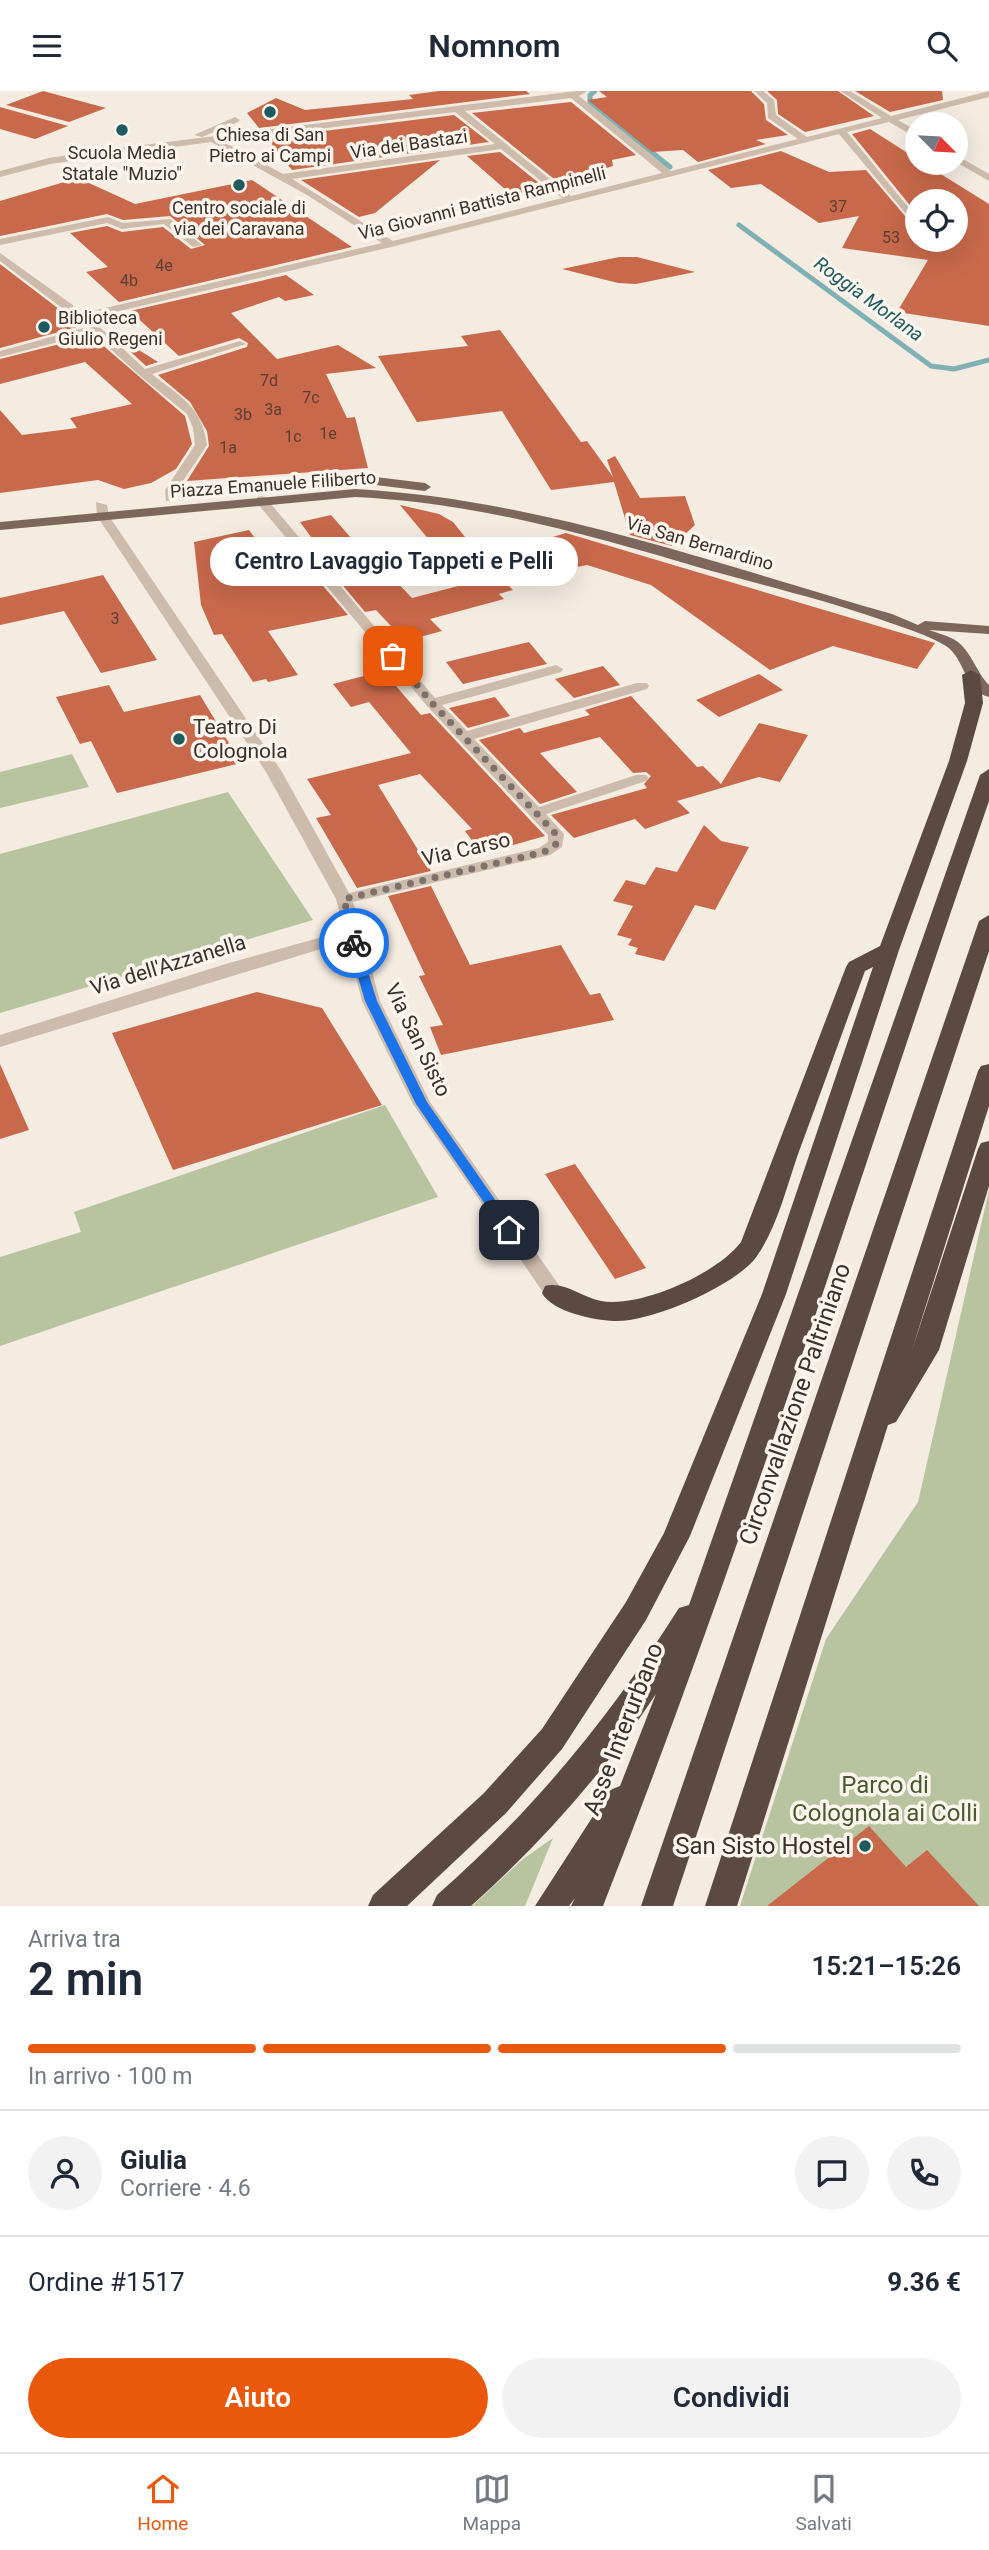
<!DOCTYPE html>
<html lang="it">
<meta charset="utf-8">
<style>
body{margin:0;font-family:Roboto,sans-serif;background:#f2f2f3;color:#1f2937;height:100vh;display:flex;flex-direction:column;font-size:26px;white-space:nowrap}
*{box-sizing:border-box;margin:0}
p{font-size:23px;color:#747a83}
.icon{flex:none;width:38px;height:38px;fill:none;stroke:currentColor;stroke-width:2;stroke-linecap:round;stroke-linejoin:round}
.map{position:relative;height:1815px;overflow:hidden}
.details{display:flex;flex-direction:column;background:#fff;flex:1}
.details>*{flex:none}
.needle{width:46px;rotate:114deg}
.controls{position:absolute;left:905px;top:21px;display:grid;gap:14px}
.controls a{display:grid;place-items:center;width:63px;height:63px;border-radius:50%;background:#fff;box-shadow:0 7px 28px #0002;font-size:35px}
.pin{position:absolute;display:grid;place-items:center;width:60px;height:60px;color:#fff;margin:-30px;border-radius:14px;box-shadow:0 4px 10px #0006}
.courier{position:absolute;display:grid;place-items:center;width:70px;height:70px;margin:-35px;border:5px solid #1a73e8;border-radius:50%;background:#fff;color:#222;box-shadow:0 2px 9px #0007}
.bubble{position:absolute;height:49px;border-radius:24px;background:#fff;box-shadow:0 7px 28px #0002;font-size:23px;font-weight:600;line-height:49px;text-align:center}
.overview em{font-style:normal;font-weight:600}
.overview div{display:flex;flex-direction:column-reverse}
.overview{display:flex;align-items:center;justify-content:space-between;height:119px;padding:0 28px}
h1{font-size:46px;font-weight:600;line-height:52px}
.bar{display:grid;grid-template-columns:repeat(4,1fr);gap:10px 7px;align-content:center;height:84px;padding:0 28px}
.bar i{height:9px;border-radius:5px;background:#e0e1e3}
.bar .selected{background:#ea580c}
.bar p{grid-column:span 4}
.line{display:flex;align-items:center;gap:18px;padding:0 28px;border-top:2px solid #e0e1e3}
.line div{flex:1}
.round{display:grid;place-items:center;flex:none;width:74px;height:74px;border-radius:37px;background:#f2f2f3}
.button{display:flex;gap:14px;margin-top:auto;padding:14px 28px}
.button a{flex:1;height:80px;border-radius:42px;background:#ea580c;color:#fff;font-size:28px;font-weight:600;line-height:80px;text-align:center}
.button a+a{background:#f2f2f3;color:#1f2937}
header{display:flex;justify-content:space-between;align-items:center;height:91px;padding:0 28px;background:#fff;font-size:32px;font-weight:600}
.menu{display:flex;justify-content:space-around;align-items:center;height:98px;border-top:2px solid #e0e1e3;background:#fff;font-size:19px;color:#747a83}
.menu a{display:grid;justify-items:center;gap:4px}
.menu .selected{color:#ea580c}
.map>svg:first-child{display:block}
.green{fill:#b8c4a0}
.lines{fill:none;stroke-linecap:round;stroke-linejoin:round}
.stream{stroke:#7fb0b2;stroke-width:5}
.building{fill:#c8694b}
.street{fill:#cdbbac;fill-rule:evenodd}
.primary{fill:#7d675c;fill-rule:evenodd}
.highway{fill:#5c4a42;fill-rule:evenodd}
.route{fill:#1a73e8}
.done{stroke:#7c716b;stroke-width:7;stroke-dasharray:0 12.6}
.poi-dot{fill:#1f5a5e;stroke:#fbf5ee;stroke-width:2.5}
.labels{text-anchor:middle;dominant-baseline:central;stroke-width:7;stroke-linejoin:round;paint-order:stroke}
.far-number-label{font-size:16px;fill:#5e3e33}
.far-poi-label{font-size:18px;fill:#3b302b;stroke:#fbf5ee}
.far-street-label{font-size:18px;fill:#3b302b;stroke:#fbf5ee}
.far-water-label{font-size:19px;font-style:italic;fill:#1f5a5e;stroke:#fbf5ee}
.poi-label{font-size:21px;fill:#3b302b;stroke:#fbf5ee;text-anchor:start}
.street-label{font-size:21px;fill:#3b302b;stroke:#fbf5ee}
.near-street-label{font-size:24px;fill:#3b302b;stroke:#fbf5ee}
.near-park-label{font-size:24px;fill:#4a5a2e;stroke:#fbf5ee}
.near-poi-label{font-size:24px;fill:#3b302b;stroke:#fbf5ee;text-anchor:end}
</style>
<header><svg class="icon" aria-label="menu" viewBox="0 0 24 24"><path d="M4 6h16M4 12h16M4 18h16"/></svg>Nomnom<svg class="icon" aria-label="search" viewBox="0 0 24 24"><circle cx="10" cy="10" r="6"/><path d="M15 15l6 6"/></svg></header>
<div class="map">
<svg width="989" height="1815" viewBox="0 0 989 1815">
<rect width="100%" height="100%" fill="#f4ebe1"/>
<!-- green -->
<path class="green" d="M72,663L89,696L0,717V681Z
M228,701L313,829L0,922V763Z
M385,1014L438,1106L0,1255V1166L81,1141L74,1121Z
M989,1099V1815H740L826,1548L918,1411Z
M553,1747L525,1815H472L523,1768Z"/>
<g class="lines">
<!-- stream -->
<path class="stream" d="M595,0L590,4V11L670,76
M739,134L931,275L954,278L989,269"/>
</g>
<!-- building -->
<path class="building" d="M43,0L106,17L69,31L6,14Z
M439,0H526L530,3L259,37L247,22L276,7L305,19L413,8L409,4Z
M599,0H751L764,13L766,29L788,44L756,49L766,53L698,71L683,59L652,61L588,9L607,6Z
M767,0H838L874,25L805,41L778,23L777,9Z
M855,0H942L943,9L890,21Z
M571,11L636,64L612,69L613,75L559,92L472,22Z
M0,16L68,35L35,48L0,38Z
M454,24L489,51L292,79L267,47Z
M870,38L917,68V72H923L989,113V235L897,221L928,169L842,157L859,125L819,132L761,93L731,97L708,79L781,60L829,81L866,79L917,139V149L932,156L938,149H956V110H917V123L852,43Z
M500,61L544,96L513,105L467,65Z
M440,69L375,122L359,126L301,89Z
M78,87L135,113L252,89L352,156L119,211L86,181L108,176L70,142L107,135L122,141L163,136L191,158L205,154L170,125L123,129L107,123L0,145V110Z
M619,166H637L695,181L636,193L618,192L562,178Z
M0,173L81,235L0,257Z
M286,184L314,204L285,210L279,206L231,222L277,268L338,254L376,277L326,283L347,327L355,326L368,377L187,390L209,355L207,340L190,311L158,284L247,256L248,252L239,247L179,265L130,220Z
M107,239L158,271L146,275Z
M500,239L581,351L587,350L613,386L607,369L615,365L640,407L685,405L695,434L672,455L630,444L614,391L551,399L502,320L417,331L378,265L468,255L461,245Z
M92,245L185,325L192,353L176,378L151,392L124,398L98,389L0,402V319L22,344L77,337L70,327L132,313L85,271L0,293V268Z
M400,414L439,423L453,431L482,467L566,442L935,552L917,578L833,555L770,579L651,494L587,474L505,491L513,499L499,503L504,508L430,528L442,540L405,550L376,519L365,521L319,466L325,465L300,431L331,424L386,487L392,486L412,507L466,493Z
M249,439L272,470L300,468L348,524L268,540L298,584L268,591L266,588L253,591L222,543L214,544L201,514L194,451Z
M103,484L157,569L101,582L64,520L0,534V507Z
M529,551L547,573L463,593L446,571Z
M603,575L620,594L574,607L555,588Z
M383,580L421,624L430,622L545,745L482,763L465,740L472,738L420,683L378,694L431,780L357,797L316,727L331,724L307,688L411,662L369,611L351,616L333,593Z
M759,583L783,599L719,626L696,609Z
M109,594L124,621L200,604L241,672L117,702L91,650L80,653L56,606Z
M631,605L697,676L703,675L721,693L759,632L808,644L780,691L759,686L677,710L690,722L645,738L635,728L574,747L551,724L647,697L644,693L651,685L646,681L633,682L600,646L540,662L577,701L540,713L479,649L520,637L524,642L590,624L585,619Z
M495,606L510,625L468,637L449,617Z
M704,734L721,750L749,756L715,819L695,814L664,870L635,863L638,857L628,854L632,848L617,844L633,815L613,810L626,789L645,794L656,776L677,781Z
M431,795L470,874L561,854L590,904L600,902L614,929L441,964L430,936L443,934L419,885L425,884L388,805Z
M257,901L322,917L382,1014L173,1079L112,942Z
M0,973L29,1039L0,1048Z
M575,1073L646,1177L615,1188L545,1083Z
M869,1735L906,1776L927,1759L979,1815H767Z"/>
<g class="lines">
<!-- street -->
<path class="street" d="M576,0H588L579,5L671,80L798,48L768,27L767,12L754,0H763L774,9L776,24L807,46L882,27L840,0H850L891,25L989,0V6L898,29L917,40V47L889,31L847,41L917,127V136L839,43L391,156L90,227L145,278L240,250L246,253L152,283C180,306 202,315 207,354L177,399L174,410H166L165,399L195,354L193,337L187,323L139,284L93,242L0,266V260L87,236L0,170V162L84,222L382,152L307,104L211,51L50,73L0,86V80L49,67L103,59ZM571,7L662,82L571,105L465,20ZM455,21L495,53L283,83L222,50ZM501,58L562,107L393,150L292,88Z
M235,26L240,29L238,31L202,46L194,44Z
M956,64L989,83V90L956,71Z
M108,126L123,132L170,128L202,154L193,156L164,133L122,138L107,132L0,154V148Z
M924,149H935L936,151L931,154Z
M261,405L265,406L435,607L556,574L563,578L561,581L442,614L467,640L637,592H647L649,595L647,598L474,648L539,716L636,684H646L649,687L646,690L546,723L564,743L562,756L550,764L353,811L380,910L430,1011L561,1197L564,1202L561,1207L554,1210L547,1207L413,1013L362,910L347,850L0,956V944L229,872L344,840L336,808L266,681L97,425L96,411L107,414L109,425L282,681L349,802L539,757L548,751V744L427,615L257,412V406Z"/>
<!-- primary -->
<path class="primary" d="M359,384L425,392L431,396L425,400L359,392L241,403L235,399L241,395Z
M355,398C539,408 716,473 892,523L918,534L925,530L989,535V543L929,539C938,542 948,545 955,549C971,559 976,581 989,594V606C964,600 965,567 946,555C928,544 902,536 882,529C825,509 766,495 708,479C588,444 480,412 355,406L0,439V431Z"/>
<!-- highway -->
<path class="highway" d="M971,579L980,584L983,612L967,670L899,859L786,1203L690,1445L646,1529L562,1658L506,1722L407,1815H368L373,1804L484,1702L542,1638L626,1511L664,1442L762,1203L873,876L865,880C842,942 820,1004 797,1066C786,1098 777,1136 757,1165C737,1194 650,1232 614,1230C594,1229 552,1221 542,1202L545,1195C564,1190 583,1207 601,1210C640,1217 717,1183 741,1151L846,876L849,871L880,855L949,670L965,612L962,584Z
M989,678V710C861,1079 746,1452 603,1815H571L575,1807L569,1815H535L610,1699L620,1695L656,1603C604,1682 541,1752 471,1815H432L437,1804C533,1720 611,1625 679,1517L689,1514L980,684Z
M989,824V860L673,1815H641L979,830Z
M989,973V1015L911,1262L978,1058L981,1052L989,1050V1095L939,1259L896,1331L888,1334L737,1815H705L978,980L981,975Z"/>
</g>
<!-- route -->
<path class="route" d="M354,849L359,852L377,910L427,1011L514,1136V1142H505L416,1013L365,910L348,852Z"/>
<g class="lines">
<!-- done -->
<path class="done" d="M354,852L344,808L544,761L556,753V743L432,612L393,565"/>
</g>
<!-- markers -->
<g class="poi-dot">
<circle cx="270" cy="21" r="7"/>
<circle cx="122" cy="39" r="7"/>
<circle cx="239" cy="94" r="7"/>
<circle cx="44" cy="236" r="7"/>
<circle cx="179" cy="648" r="7"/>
<circle cx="865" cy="1755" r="7"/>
</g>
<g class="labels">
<!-- far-number labels -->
<g class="far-number-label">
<text x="838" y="115">37</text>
<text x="891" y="146">53</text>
<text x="164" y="174">4e</text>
<text x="129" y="189">4b</text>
<text x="269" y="289">7d</text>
<text x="311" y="306">7c</text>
<text x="273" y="318">3a</text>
<text x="243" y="323">3b</text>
<text x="328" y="342">1e</text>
<text x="293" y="345">1c</text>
<text x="228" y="356">1a</text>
<text x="115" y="527">3</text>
</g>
<!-- far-poi labels -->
<g class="far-poi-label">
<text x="270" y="43">Chiesa di San<tspan x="270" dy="21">Pietro ai Campi</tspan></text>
<text x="122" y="61">Scuola Media<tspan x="122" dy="21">Statale "Muzio"</tspan></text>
<text x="239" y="116">Centro sociale di<tspan x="239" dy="21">via dei Caravana</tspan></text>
<text x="58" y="226" text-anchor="start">Biblioteca<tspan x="58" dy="21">Giulio Regeni</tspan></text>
</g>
<!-- far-street labels -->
<g class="far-street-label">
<text transform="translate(409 53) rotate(-8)">Via dei Bastazi</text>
<text transform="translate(482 112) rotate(-14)">Via Giovanni Battista Rampinelli</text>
<text transform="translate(273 393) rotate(-4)">Piazza Emanuele Filiberto</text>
<text transform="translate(700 452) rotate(16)">Via San Bernardino</text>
</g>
<!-- far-water labels -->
<g class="far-water-label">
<text transform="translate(869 208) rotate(36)">Roggia Morlana</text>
</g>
<!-- poi labels -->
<g class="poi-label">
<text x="193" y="636">Teatro Di<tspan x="193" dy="24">Colognola</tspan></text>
</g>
<!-- street labels -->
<g class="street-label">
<text transform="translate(466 758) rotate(-13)">Via Carso</text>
<text transform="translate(168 874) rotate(-17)">Via dell'Azzanella</text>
<text transform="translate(418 949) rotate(64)">Via San Sisto</text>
</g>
<!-- near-street labels -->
<g class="near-street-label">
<text transform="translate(795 1313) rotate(-71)">Circonvallazione Paltriniano</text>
<text transform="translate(623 1638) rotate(-69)">Asse Interurbano</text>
</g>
<!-- near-park labels -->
<g class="near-park-label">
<text x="885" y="1694">Parco di<tspan x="885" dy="28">Colognola ai Colli</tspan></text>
</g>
<!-- near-poi labels -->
<g class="near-poi-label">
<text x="851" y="1755">San Sisto Hostel</text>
</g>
</g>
</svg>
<div class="controls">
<a><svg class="needle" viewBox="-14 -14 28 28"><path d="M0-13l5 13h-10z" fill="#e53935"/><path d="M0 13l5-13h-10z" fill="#747a83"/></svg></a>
<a><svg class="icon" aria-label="locate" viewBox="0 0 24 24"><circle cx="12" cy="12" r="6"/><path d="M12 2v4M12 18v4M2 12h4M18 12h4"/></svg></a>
</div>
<div class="pin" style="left:393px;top:565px;background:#ea580c"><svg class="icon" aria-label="bag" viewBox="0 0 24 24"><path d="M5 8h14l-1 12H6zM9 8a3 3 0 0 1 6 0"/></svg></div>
<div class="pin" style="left:509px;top:1139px;background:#1f2937"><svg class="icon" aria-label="home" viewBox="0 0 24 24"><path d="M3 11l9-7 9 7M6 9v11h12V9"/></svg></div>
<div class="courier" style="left:354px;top:852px"><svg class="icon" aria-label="bike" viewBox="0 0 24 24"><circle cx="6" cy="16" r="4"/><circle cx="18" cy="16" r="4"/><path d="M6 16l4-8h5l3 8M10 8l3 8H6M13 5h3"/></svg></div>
<div class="bubble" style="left:210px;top:446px;width:368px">Centro Lavaggio Tappeti e Pelli</div>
</div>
<section class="details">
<div class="overview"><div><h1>2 min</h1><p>Arriva tra</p></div><em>15:21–15:26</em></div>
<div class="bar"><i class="selected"></i><i class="selected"></i><i class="selected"></i><i></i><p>In arrivo · 100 m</p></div>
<div class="line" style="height:126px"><a class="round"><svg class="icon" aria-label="person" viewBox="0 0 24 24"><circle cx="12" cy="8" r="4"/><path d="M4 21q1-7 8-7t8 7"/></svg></a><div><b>Giulia</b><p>Corriere · 4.6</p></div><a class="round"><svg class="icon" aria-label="chat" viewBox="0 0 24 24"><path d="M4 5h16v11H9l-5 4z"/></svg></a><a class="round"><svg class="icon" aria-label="phone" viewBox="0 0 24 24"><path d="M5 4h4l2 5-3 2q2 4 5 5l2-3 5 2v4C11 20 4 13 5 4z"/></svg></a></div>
<div class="line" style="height:91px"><div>Ordine #1517</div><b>9.36 €</b></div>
<div class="button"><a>Aiuto</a><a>Condividi</a></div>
</section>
<nav class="menu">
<a class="selected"><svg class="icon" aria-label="home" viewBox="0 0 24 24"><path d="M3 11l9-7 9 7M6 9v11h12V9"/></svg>Home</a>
<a><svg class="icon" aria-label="map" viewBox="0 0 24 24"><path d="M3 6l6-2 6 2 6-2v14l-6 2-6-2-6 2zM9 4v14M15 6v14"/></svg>Mappa</a>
<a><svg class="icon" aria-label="saved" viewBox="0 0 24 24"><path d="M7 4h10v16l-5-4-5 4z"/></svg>Salvati</a>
</nav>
